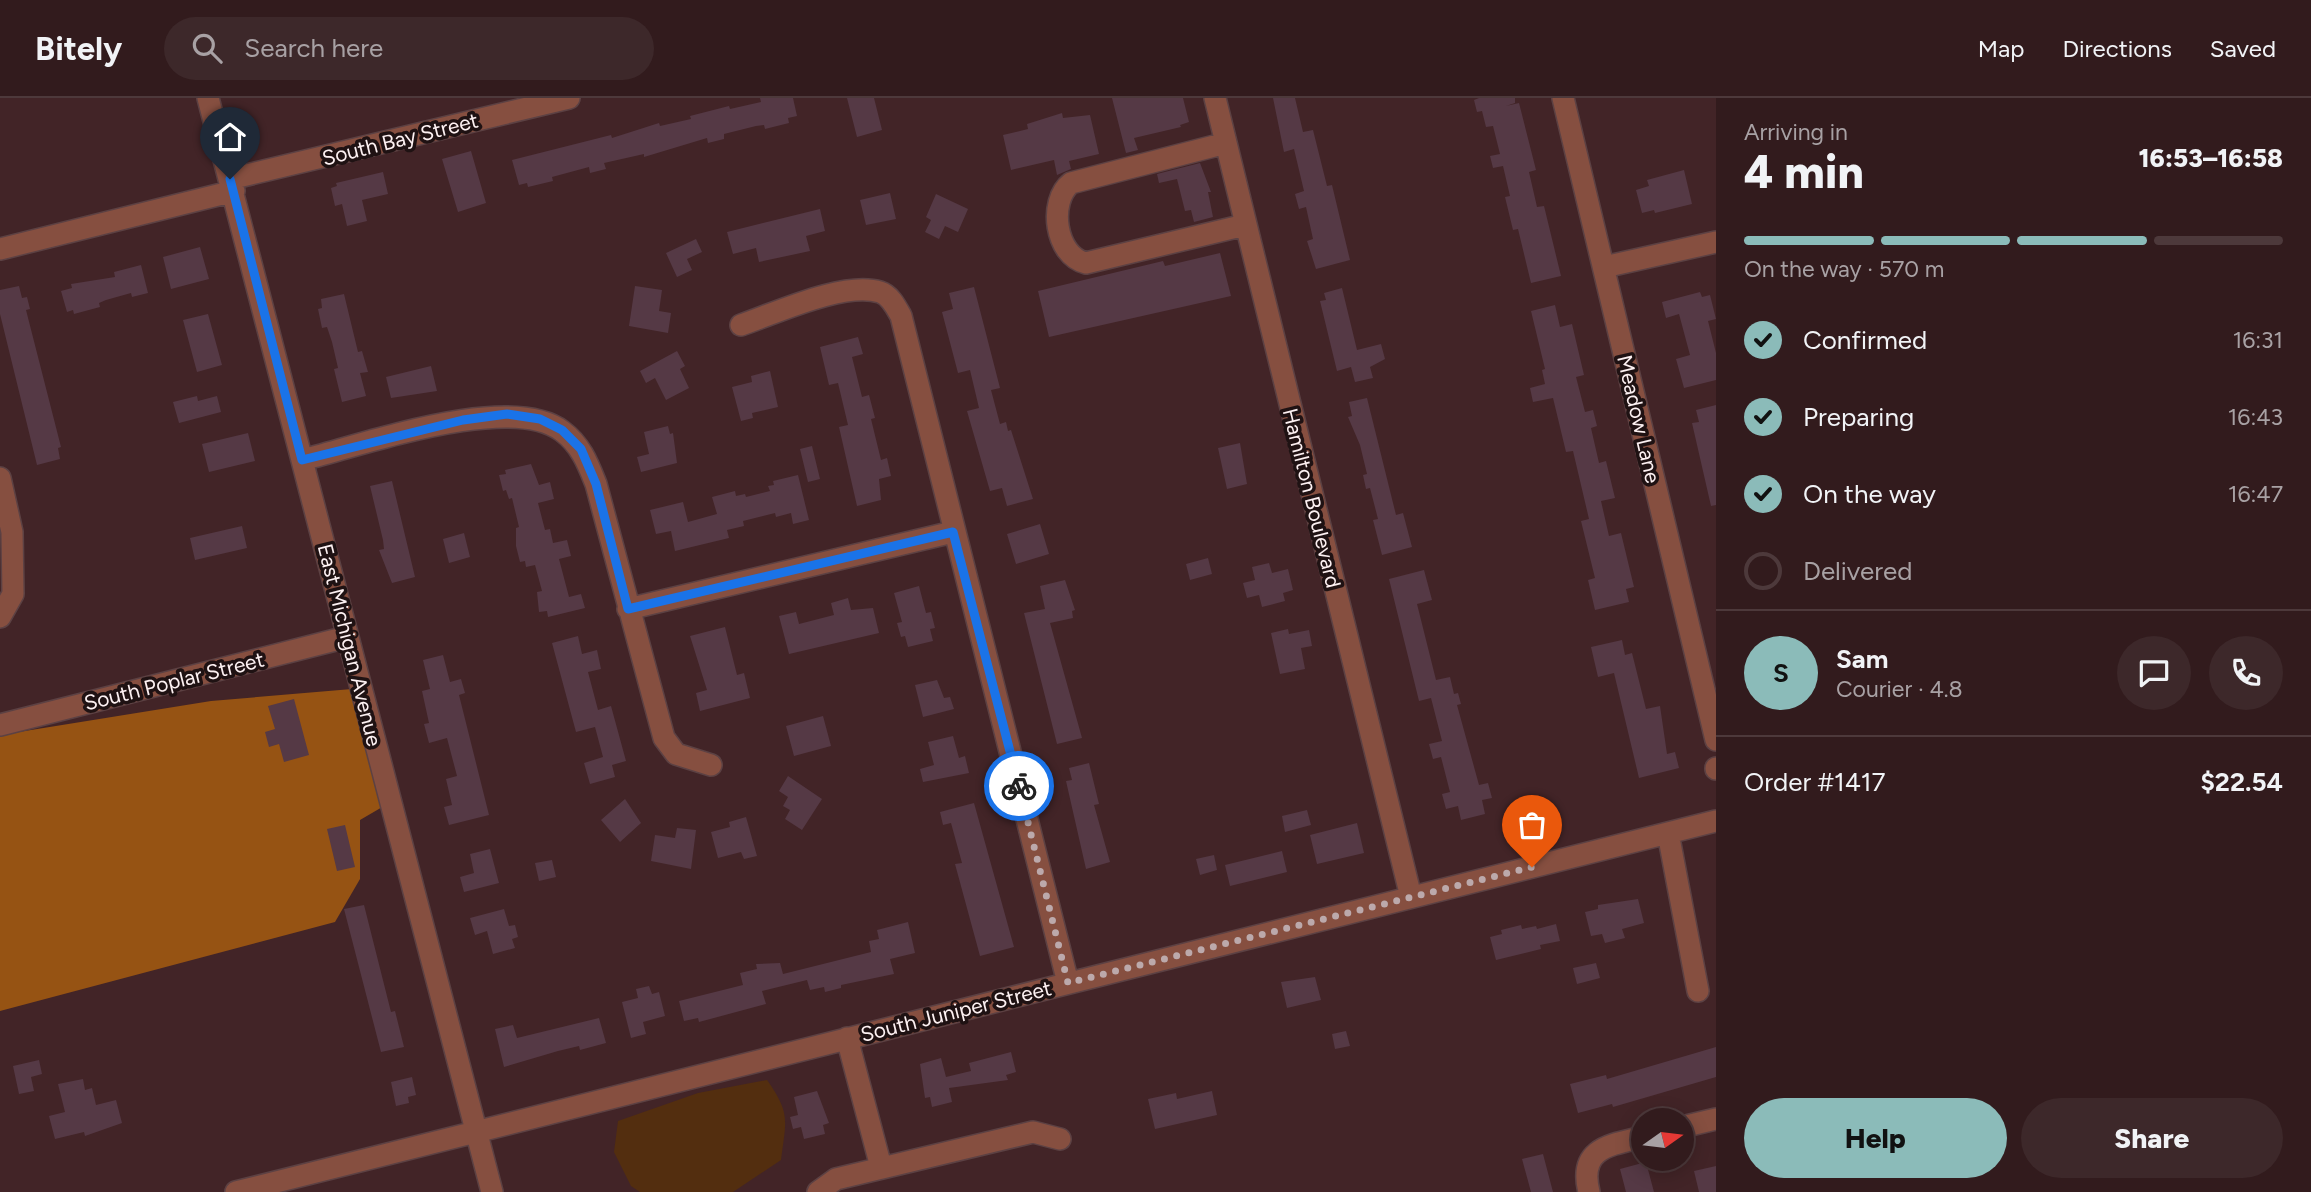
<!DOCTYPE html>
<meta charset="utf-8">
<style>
body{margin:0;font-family:Figtree,sans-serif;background:#3d282a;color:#f1f3f6;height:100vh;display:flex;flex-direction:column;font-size:26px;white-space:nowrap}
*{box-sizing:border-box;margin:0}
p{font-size:23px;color:#a8a1a4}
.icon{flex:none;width:38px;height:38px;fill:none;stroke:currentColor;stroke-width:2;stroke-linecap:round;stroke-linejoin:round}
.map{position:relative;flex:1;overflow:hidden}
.side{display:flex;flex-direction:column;background:#321b1d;width:595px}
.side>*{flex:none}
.needle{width:46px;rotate:76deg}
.tools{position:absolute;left:1631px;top:1010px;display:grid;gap:14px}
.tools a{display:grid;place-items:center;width:63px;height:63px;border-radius:50%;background:#321b1d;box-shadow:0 4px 18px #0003,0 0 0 2px #4d393b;font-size:35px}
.pin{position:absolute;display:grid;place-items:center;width:60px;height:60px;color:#fff;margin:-72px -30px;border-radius:50% 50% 50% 0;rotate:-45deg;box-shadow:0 0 7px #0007}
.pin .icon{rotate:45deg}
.courier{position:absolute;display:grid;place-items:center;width:70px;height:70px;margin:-35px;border:5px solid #1a73e8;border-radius:50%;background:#fff;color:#222;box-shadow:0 2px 9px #0007}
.summary em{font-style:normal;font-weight:800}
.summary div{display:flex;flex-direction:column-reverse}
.summary{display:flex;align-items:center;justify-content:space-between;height:119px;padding:0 28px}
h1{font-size:46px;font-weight:800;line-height:52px}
.bar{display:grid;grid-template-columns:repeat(4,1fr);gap:10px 7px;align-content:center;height:84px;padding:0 28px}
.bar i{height:9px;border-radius:5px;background:#4d393b}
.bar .selected{background:#8bbbb9}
.bar p{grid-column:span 4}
.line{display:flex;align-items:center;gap:18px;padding:0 28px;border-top:2px solid #4d393b}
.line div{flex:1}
.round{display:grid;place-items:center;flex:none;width:74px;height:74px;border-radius:37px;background:#3d282a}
ol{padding:0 28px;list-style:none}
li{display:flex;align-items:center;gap:21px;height:77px}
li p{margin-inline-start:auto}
li .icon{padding:7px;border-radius:50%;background:#8bbbb9;color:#111;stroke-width:4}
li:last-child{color:#a8a1a4}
li i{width:38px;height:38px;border:4px solid #4d393b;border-radius:50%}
.primary-button{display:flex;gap:14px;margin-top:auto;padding:14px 28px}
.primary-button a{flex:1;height:80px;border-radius:42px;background:#8bbbb9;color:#111;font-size:28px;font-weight:800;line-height:80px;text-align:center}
.primary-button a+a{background:#3d282a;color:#f1f3f6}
header{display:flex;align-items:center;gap:42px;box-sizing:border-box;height:98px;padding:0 35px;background:#321b1d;border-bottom:2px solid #4d393b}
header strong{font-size:33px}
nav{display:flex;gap:38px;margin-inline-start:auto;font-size:24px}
.search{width:490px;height:63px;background:#3d282a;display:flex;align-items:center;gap:18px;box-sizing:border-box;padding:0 24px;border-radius:38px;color:#a8a1a4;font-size:26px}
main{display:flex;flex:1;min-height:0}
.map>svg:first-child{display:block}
.green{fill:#532e0f}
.forest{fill:#965313}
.building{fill:#553945}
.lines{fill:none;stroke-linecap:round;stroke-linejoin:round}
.minor-casing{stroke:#5c4143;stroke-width:24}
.minor{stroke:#864f40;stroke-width:21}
.done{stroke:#bca9ab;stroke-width:7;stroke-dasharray:0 12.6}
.route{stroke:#1a73e8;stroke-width:9}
.labels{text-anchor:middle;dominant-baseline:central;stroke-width:7;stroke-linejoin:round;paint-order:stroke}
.street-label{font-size:21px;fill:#fdf1f2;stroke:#1f1213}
</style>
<header>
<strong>Bitely</strong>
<div class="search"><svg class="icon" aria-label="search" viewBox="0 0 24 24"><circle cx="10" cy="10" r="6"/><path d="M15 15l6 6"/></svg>Search here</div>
<nav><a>Map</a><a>Directions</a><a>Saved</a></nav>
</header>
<main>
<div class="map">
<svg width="1716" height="1094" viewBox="0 0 1716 1094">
<rect width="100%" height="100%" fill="#422427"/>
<!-- green -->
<path class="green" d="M767,982C791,1016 786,1022 781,1062L733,1094H640L631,1088L614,1054L618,1023L698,995Z"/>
<!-- forest -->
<path class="forest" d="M352,591L384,708L360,722V781L335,824L0,913V637L211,603Z"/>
<!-- building -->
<path class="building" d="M760,0H793L797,18L788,20L789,25L765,31L764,27L756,28L724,36V41L708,45L707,40L644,59V56L604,65L606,71L590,75L589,69L552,79L553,83L528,89L527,85L519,87L512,62L611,37L612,40L659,25L660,28L691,21L690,18L729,8L730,11L761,4Z
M847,0H874L882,32L857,39Z
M1112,0H1183L1189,24L1180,27L1181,29L1134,40L1138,52L1126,55Z
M1273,0H1295L1303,34L1313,32L1327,88L1332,87L1350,162L1316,171L1307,143L1313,141L1306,109L1299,111L1295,96L1304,93L1294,51L1284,54Z
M1479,0H1515V5L1506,8L1519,5L1536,72L1529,74L1537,109L1544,108L1561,178L1531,185L1518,131L1513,132L1505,99L1510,98L1503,68L1493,70L1490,58L1500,56L1493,28L1486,29L1482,13L1477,14L1474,2Z
M1062,15L1063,20L1090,17L1099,56L1069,63L1071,71L1057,77L1054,62L1011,72L1003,37L1028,31L1027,26Z
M471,53L486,105L458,114L442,61Z
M1200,65L1211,94H1208L1213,119L1194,124L1191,112L1185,113L1177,81L1159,85L1157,76Z
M1684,72L1692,106L1655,115L1654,112L1642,115L1636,92L1649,88L1647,82Z
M383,74L388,96L362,102L367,123L347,128L342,106L335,108L331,90L337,88L336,85Z
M890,95L896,121L866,127L860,102Z
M936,96L968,111L958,134L945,128L939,141L925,134L931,122L926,119Z
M820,111L825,133L806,138L810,153L759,164L756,150L733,156L727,134Z
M696,141L702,154L687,161L692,172L677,179L666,155Z
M200,149L209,181L171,191L163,159Z
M1220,155L1231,198L1049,239L1038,193L1163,163L1165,168Z
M141,167L148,195L132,199L131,195L106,202L99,205L100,209L74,216L73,212L67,214L61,193L72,190L71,186L115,179L114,174Z
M19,188L22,200L27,199L30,211L26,212L61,349L58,350L60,361L37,367L0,216V192Z
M635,188L662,192L659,213L671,215L668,235L629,228Z
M974,189L1000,290L991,292L1000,326L1006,324L1008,333L1011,332L1033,401L1007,408L1002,390L990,393L967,313L979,310L970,272L958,275L942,214L953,211L949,195Z
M1342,190L1357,252L1381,246L1385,261L1370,269L1373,280L1355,284L1351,269L1337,273L1320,203L1326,202L1324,195Z
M1700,194L1702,199L1710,197L1716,221L1708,223L1716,255V282L1684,290L1676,261L1690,257L1679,216L1666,220L1662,204Z
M344,196L358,254L362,253L368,274L360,275L366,298L342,304L334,271L338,270L332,244L327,229L322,230L318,211L322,210L321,201Z
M1555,207L1560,229L1572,226L1584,277L1576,279L1585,314L1593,312L1597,328L1591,330L1599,365L1606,363L1615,400L1601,403L1609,438L1621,435L1634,489L1626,491L1629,504L1595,512L1588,482L1595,480L1581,423L1589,421L1573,353L1566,354L1553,300L1533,304L1530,290L1545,286L1542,272L1545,271L1531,213Z
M208,216L222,267L197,274L183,222Z
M858,239L863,256L852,259L862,299L869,297L875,320L871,321L881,362L887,360L891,378L879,381L881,402L857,408L839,329L848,327L838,285L829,287L820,249Z
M677,253L685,268L680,271L689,290L666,302L655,280L646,285L640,273Z
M431,268L437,293L391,300L386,279Z
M770,273L778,309L752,315L753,320L741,323L732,289L752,284L751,278Z
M197,298L198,303L217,298L221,314L179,325L173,304Z
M1367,300L1396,417L1403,415L1412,449L1382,457L1373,422L1378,421L1370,390L1366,391L1363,377L1367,376L1360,347L1348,319L1352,318L1349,304Z
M1716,307V407L1711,408L1692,325L1699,324L1696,312Z
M668,328L670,336L673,335L677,365L641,374L637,359L649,356L644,334Z
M248,335L255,363L209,374L202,346Z
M1240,345L1247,386L1227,391L1218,350Z
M812,348L820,381L808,384L800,351Z
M531,366L539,387L550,384L554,401L538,405L545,432L550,431L553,445L567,442L571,458L559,461L569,499L581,496L585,510L548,519L547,513L539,514L537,494L542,493L535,467L526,469L525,463L520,464L516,448V430L519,429L512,400L509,401L506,392L503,393L499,377L506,376L505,372Z
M798,377L809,422L793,426L791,415L776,419L775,415L743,423L744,428L727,432L729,440L675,453L671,433L656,436L650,412L683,404L688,424L717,416L712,399L735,393L736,398L745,396L746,399L770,393L768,388L774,387L773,383Z
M392,383L415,479L392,485L379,452L384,451L383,442L370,388Z
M1040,426L1049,456L1016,466L1007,436Z
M242,428L247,450L195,462L190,440Z
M464,435L470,459L449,465L443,441Z
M1208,460L1212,476L1190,482L1186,466Z
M1269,465L1272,475L1288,471L1293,492L1283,495L1285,503L1262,509L1259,497L1247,500L1243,485L1255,482L1252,469Z
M1424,472L1432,502L1417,506L1436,582L1450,579L1454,596L1458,595L1461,606L1457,607L1479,687L1488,685L1492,700L1482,702L1485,716L1461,722L1458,708L1446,711L1442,696L1450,694L1441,659L1433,661L1429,646L1442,643L1431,600L1419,603L1389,481Z
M1065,482L1075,512L1072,513L1073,520L1050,525L1082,640L1057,646L1024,515L1045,511L1040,488Z
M919,488L926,515L931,514L935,530L930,531L933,543L908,549L905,538L901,539L897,525L902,524L894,495Z
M848,500L851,512L873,510L879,535L789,556L779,518L796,514L799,526L834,517L831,505Z
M725,529L737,577L744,575L750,600L700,613L696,595L707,592L690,538Z
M1288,531L1289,536L1309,532L1312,548L1301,550L1305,571L1280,576L1271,535Z
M578,538L582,556L597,552L601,571L588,574L598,612L611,608L626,663L612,667L615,679L590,686L584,665L603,659L595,629L576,634L552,545Z
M1622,542L1625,557L1632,555L1646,611L1660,608L1667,656L1675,654L1679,670L1639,680L1614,575L1598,579L1591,549Z
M443,557L450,584L461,581L465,595L459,597L489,717L449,727L444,709L452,707L446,681L457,678L447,640L429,645L424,626L429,625L422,593L430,591L423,562Z
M937,582L944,600L950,599L954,611L923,619L915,587Z
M294,601L309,657L284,664L279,646L269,649L265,634L275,631L268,608Z
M823,618L831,648L794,658L786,628Z
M953,638L959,660L965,658L969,675L923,684L920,671L934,667L928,644Z
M1089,665L1099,706L1094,707L1110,764L1086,771L1066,683L1072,682L1069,670Z
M788,678L822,701L802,732L785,721L790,712L783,708L788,699L779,693Z
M625,701L641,725L620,744L601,722Z
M974,705L1014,849L980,858L955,766L962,765L951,725L943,727L940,714Z
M1307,712L1311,727L1285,734L1282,718Z
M746,719L757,758L744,761L741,754L718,760L711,734L730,729L729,724Z
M1357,725L1364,755L1317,766L1310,737Z
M345,727L355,769L337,773L327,731Z
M677,730L696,732L691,771L651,763L655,737L675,740Z
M490,751L499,785L464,794L460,779L474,775L470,756Z
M1282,753L1287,774L1230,788L1225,767Z
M1214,757L1217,772L1200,777L1196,761Z
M552,762L556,779L539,783L535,765Z
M1638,801L1644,825L1622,831L1625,840L1605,845L1602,836L1591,838L1585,814L1598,811V807Z
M364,807L391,914L395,913L404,949L381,954L344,811Z
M504,811L509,828L515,827L518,839L512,841L515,850L493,856L487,833L475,837L470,820Z
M908,824L915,855L890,861L894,876L841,887V890L825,894L824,889L810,892L807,882L762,893L766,906L699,924L698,920L684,923L679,903L743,887L740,875L757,871L756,866L780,865L783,876L871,854L869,843L879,841L877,832Z
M1556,826L1560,843L1540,847L1541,851L1496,862L1490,839L1502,836L1501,832L1521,827L1522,831L1536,828L1537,831Z
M1596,865L1600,880L1577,886L1573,870Z
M1315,879L1321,902L1287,910L1281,884Z
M649,888L652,896L659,894L665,918L643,924L646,936L631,940L622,904L638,900L636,891Z
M599,920L606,945L580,952L579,948L558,953L504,969L495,931L513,927L517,940Z
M1346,933L1350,948L1335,951L1332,936Z
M1716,949V979L1613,1009L1612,1006L1578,1015L1570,986L1606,977L1607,981Z
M1011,954L1016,974L1006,977L1008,982L949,990L952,1004L932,1009L930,999L925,1000L920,966L941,960L946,979L971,973L969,965Z
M39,962L42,976L31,979L34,993L19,996L13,968Z
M412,979L416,997L408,999L409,1005L396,1008L391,984Z
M83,981L85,992L92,990L96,1007L116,1002L122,1025L85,1038L84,1034L55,1041L49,1018L65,1014L58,986Z
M817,993L829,1025L823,1027L825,1036L804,1041L801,1029L793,1031L790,1019L798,1017L794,999Z
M1212,993L1217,1017L1155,1031L1148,1001L1176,995L1177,1001Z
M1543,1056L1553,1094H1531L1522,1061Z
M1646,1064L1654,1094H1626L1620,1071Z
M1716,1068V1094H1699L1694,1073Z"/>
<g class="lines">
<defs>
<path id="minor" d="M208,0L492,1094
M1215,0L1411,799
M1563,0L1716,642
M1226,45L1071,85C1048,103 1055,158 1086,165L1245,127
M230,81L569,0
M0,151L234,93
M1604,169L1716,144
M741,227C776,215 844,183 880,194C890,197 896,209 901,218L1068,885
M302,362C363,347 510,294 562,333C581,347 588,366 596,386L664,640L676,656L711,667
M0,380L12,434L13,496L0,519
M628,511L953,434
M0,627L347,539
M1716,670V671
M1668,735L1698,893
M847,940L881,1069
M1682,1029L1716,1021
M236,1094L1716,723
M818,1094L836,1081L1033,1034L1060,1041
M1589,1094C1578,1050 1610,1047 1643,1039"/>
</defs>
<!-- minor casing -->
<use href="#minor" class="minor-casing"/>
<!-- minor -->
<use href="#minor" class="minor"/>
</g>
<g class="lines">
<!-- done -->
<path class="done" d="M1019,688L1068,885L1532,769"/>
<!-- route -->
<path class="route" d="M230,81L302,362L463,322L507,316L540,321L562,332L581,351L596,386L628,511L953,434L1019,688"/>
</g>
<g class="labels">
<!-- street labels -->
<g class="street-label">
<text transform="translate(400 41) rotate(-14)">South Bay Street</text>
<text transform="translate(1639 321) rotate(77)">Meadow Lane</text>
<text transform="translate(1312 400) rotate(76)">Hamilton Boulevard</text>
<text transform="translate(350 547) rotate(76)">East Michigan Avenue</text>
<text transform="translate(174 583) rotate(-14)">South Poplar Street</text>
<text transform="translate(956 913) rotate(-14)">South Juniper Street</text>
</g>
</g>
</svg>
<div class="tools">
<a><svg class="needle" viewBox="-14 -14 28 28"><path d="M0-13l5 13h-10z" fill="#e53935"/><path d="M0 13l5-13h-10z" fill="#a8a1a4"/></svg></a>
</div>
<div class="pin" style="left:1532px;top:769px;background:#ea580c"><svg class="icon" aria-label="bag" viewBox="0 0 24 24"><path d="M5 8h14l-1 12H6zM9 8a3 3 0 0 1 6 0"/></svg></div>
<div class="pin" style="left:230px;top:81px;background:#1f2937"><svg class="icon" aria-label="home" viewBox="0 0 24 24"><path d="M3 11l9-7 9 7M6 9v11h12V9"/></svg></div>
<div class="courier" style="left:1019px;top:688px"><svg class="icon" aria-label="bike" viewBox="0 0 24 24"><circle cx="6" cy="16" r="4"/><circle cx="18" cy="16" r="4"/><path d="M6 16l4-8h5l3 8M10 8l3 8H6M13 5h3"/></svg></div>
</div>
<section class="side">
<div class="summary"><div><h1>4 min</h1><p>Arriving in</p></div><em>16:53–16:58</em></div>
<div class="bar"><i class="selected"></i><i class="selected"></i><i class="selected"></i><i></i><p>On the way · 570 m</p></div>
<ol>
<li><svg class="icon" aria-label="check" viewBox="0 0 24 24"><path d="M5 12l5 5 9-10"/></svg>Confirmed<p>16:31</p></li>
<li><svg class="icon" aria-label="check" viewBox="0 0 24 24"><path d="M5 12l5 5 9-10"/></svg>Preparing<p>16:43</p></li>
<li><svg class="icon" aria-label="check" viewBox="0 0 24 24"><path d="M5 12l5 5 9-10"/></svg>On the way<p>16:47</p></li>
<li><i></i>Delivered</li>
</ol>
<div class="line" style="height:126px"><b class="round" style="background:#8bbbb9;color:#111">S</b><div><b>Sam</b><p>Courier · 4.8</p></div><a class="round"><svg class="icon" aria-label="chat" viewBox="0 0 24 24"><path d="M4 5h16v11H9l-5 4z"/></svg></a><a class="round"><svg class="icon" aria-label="phone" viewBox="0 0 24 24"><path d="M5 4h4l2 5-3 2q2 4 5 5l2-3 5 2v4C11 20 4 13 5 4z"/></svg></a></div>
<div class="line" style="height:91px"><div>Order #1417</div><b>$22.54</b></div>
<div class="primary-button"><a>Help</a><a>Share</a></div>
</section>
</main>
